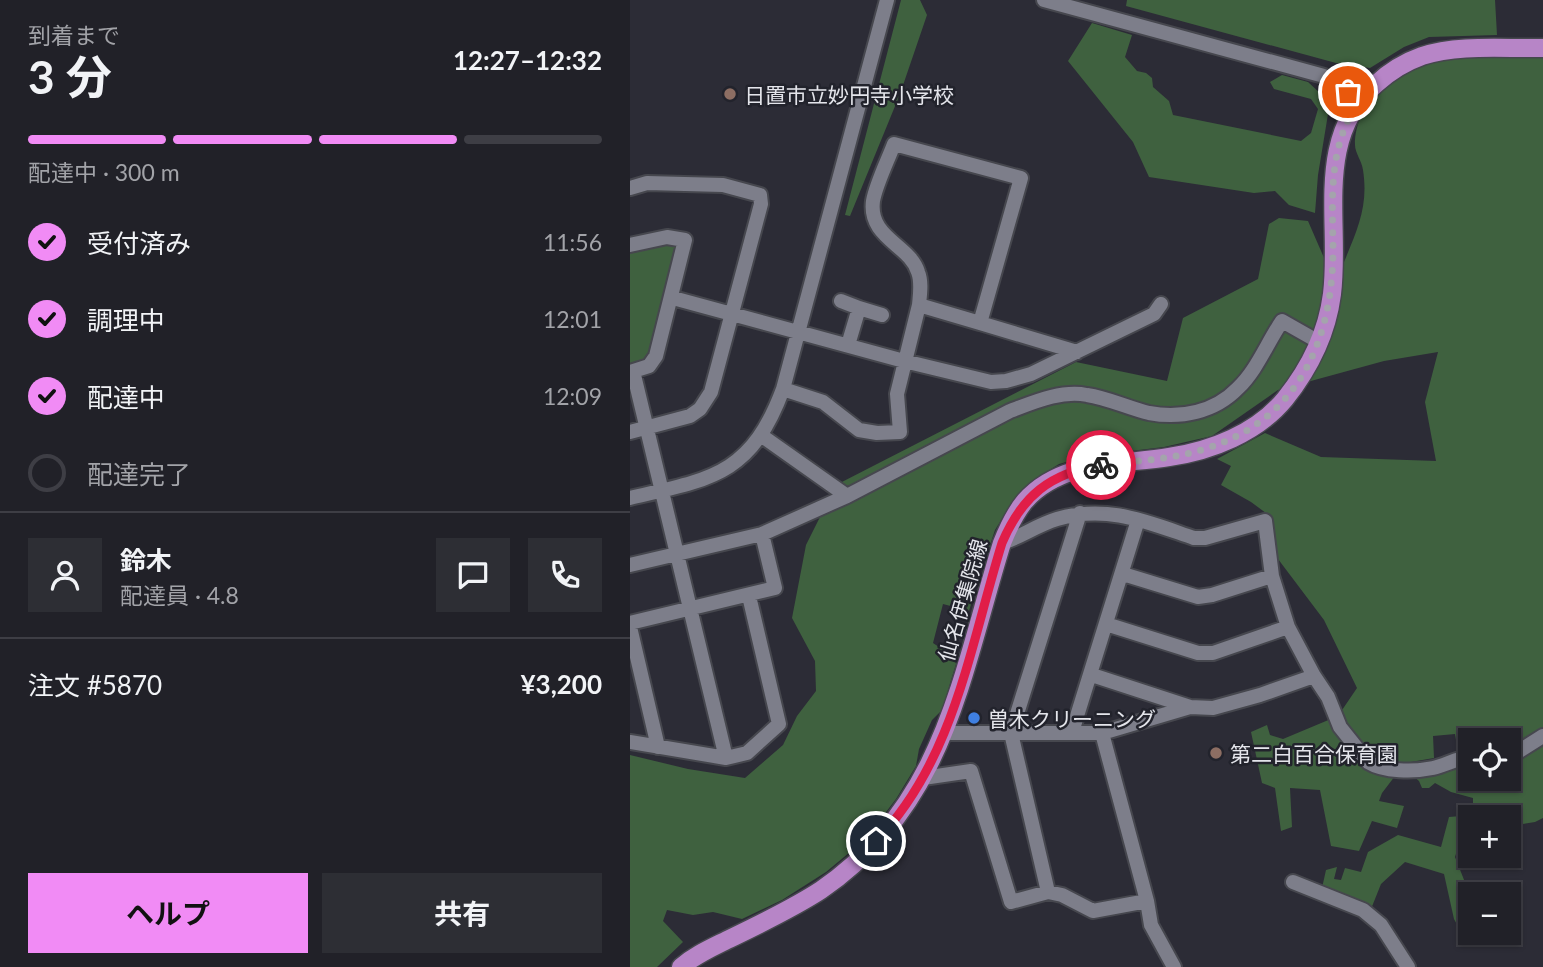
<!DOCTYPE html>
<html lang="ja">
<meta charset="utf-8">
<style>
body{margin:0;font-family:Lato,"Noto Sans JP",sans-serif;background:#2d2e34;color:#f1f3f6;height:100vh;display:flex;flex-direction:column;font-size:26px;white-space:nowrap}
*{box-sizing:border-box;margin:0}
p{font-size:23px;color:#a2a3a8}
.icon{flex:none;width:38px;height:38px;fill:none;stroke:currentColor;stroke-width:2;stroke-linecap:round;stroke-linejoin:round}
.map{position:relative;flex:1;overflow:hidden}
.panel{display:flex;flex-direction:column;background:#212128;width:630px}
.panel>*{flex:none}
.buttons{position:absolute;left:828px;top:728px;display:grid;gap:14px}
.buttons a{display:grid;place-items:center;width:63px;height:63px;border-radius:0px;background:#212128;box-shadow:0 2px 5px #0004,0 0 0 2px #3e3e45;font-size:35px}
.pin{position:absolute;display:grid;place-items:center;width:60px;height:60px;color:#fff;margin:-30px;border:4px solid #fff;border-radius:50%;box-shadow:0 2px 7px #0007}
.courier{position:absolute;display:grid;place-items:center;width:70px;height:70px;margin:-35px;border:5px solid #e11d48;border-radius:50%;background:#fff;color:#222;box-shadow:0 2px 9px #0007}
.overview em{font-style:normal;font-weight:700}
.overview div{display:flex;flex-direction:column-reverse}
.overview{display:flex;align-items:center;justify-content:space-between;height:119px;padding:0 28px}
h1{font-size:46px;font-weight:700;line-height:52px}
.bar{display:grid;grid-template-columns:repeat(4,1fr);gap:10px 7px;align-content:center;height:84px;padding:0 28px}
.bar i{height:9px;border-radius:5px;background:#3e3e45}
.bar .current{background:#f18bf5}
.bar p{grid-column:span 4}
.line{display:flex;align-items:center;gap:18px;padding:0 28px;border-top:2px solid #3e3e45}
.line div{flex:1}
.round{display:grid;place-items:center;flex:none;width:74px;height:74px;border-radius:0px;background:#2d2e34}
ol{padding:0 28px;list-style:none}
li{display:flex;align-items:center;gap:21px;height:77px}
li p{margin-inline-start:auto}
li .icon{padding:7px;border-radius:50%;background:#f18bf5;color:#111;stroke-width:4}
li:last-child{color:#a2a3a8}
li i{width:38px;height:38px;border:4px solid #3e3e45;border-radius:50%}
.button{display:flex;gap:14px;margin-top:auto;padding:14px 28px}
.button a{flex:1;height:80px;border-radius:0px;background:#f18bf5;color:#111;font-size:28px;font-weight:700;line-height:80px;text-align:center}
.button a+a{background:#2d2e34;color:#f1f3f6}
main{display:flex;flex:1;min-height:0}
.map>svg:first-child{display:block}
.green{fill:#3f613f}
.lines{fill:none;stroke-linecap:round;stroke-linejoin:round}
.minor-casing{stroke:#46474e;stroke-width:18}
.major-casing{stroke:#46474e;stroke-width:21}
.minor{stroke:#7d7e8a;stroke-width:14}
.major{stroke:#b785c7;stroke-width:18}
.done{stroke:#a4a4ac;stroke-width:7;stroke-dasharray:0 12.6}
.route{stroke:#e11d48;stroke-width:9}
.education-dot{fill:#8d6e63;stroke:#22232c;stroke-width:2.5}
.shop-dot{fill:#3f7fe0;stroke:#22232c;stroke-width:2.5}
.labels{text-anchor:middle;dominant-baseline:central;stroke-width:5;stroke-linejoin:round;paint-order:stroke}
.poi-label{font-size:21px;fill:#e4e5eb;stroke:#22232c;text-anchor:start}
.street-label{font-size:21px;fill:#e4e5eb;stroke:#22232c}
</style>
<main>
<section class="panel">
<div class="overview"><div><h1>3 分</h1><p>到着まで</p></div><em>12:27–12:32</em></div>
<div class="bar"><i class="current"></i><i class="current"></i><i class="current"></i><i></i><p>配達中 · 300 m</p></div>
<ol>
<li><svg class="icon" aria-label="check" viewBox="0 0 24 24"><path d="M5 12l5 5 9-10"/></svg>受付済み<p>11:56</p></li>
<li><svg class="icon" aria-label="check" viewBox="0 0 24 24"><path d="M5 12l5 5 9-10"/></svg>調理中<p>12:01</p></li>
<li><svg class="icon" aria-label="check" viewBox="0 0 24 24"><path d="M5 12l5 5 9-10"/></svg>配達中<p>12:09</p></li>
<li><i></i>配達完了</li>
</ol>
<div class="line" style="height:126px"><a class="round"><svg class="icon" aria-label="person" viewBox="0 0 24 24"><circle cx="12" cy="8" r="4"/><path d="M4 21q1-7 8-7t8 7"/></svg></a><div><b>鈴木</b><p>配達員 · 4.8</p></div><a class="round"><svg class="icon" aria-label="chat" viewBox="0 0 24 24"><path d="M4 5h16v11H9l-5 4z"/></svg></a><a class="round"><svg class="icon" aria-label="phone" viewBox="0 0 24 24"><path d="M5 4h4l2 5-3 2q2 4 5 5l2-3 5 2v4C11 20 4 13 5 4z"/></svg></a></div>
<div class="line" style="height:91px"><div>注文 #5870</div><b>¥3,200</b></div>
<div class="button"><a>ヘルプ</a><a>共有</a></div>
</section>
<div class="map">
<svg width="913" height="967" viewBox="0 0 913 967">
<rect width="100%" height="100%" fill="#2c2c36"/>
<!-- green -->
<path class="green" d="M271,0H290L297,15L270,94L220,216L215,215Z
M497,0H865L867,35L799,37L774,47L740,68L706,63L496,6Z
M462,23L502,35L495,57L507,71L516,73L522,78L523,87L539,101L543,115L671,141L681,133L688,109L681,99L644,89L640,82L652,75L678,82L691,94L699,108L688,175L685,213L659,205L645,191L624,193L519,177L503,142L438,61Z
M913,55V727L885,744L853,728L846,740H840V750L828,752L825,734L803,736L804,758L775,763L752,793L749,801L774,806L767,828L742,821L729,851L701,846L690,790L660,788L662,827L651,831L645,788L632,783L621,732L637,725L640,735L653,739L708,716L727,688L694,620L648,559L640,516L621,502L591,485L601,466L587,459L635,433L691,457L806,461L795,402L808,352L754,361L648,390L582,436L534,447L459,456L429,464L405,479L383,501L365,530L356,557L343,554L338,570L350,574L339,611L313,604L303,643L324,657L326,664L312,710L302,720L289,749L286,766L266,799L243,829L220,852L196,872L152,900L112,919L83,912L63,915L37,910L33,921L53,942L27,967H0V755L58,769L115,778L153,745L167,716L186,691L185,661L162,618L176,545L206,485L446,362L537,381L553,318L628,279L639,224L649,218L678,221L698,267H712C726,232 739,208 733,170C732,161 725,153 725,145C725,101 766,67 806,58C840,51 879,56 913,55Z
M45,243L49,249L22,351L15,363L0,367V250Z
M913,743V818L905,822L879,826L878,817H840V834L831,837L825,857L840,895L836,931L831,932L824,919L814,874L775,862L751,884L741,909L692,888L696,870L707,867L704,879L711,880L715,868L731,872L738,852L768,835L811,847L819,817L843,815V798L821,792L805,783L799,788H792L789,781L782,775L830,763L840,764V779H878L879,766L886,764Z"/>
<g class="lines">
<defs>
<path id="minor" d="M414,0L694,76L730,100
M264,144L391,178L350,323L289,305C290,294 292,282 288,272C280,245 238,238 243,201C246,184 258,160 264,144Z
M0,188L17,183L93,185L130,195L131,204L81,392L70,409L60,416L0,432
M0,245L37,237L55,240L26,356L19,366L0,372
M43,298L274,361L361,382L376,381L401,374L524,314L531,304
M211,301L229,308
M350,323L447,352
M218,345L229,308L252,315
M3,371L96,758
M153,389L193,402L229,430L247,433L270,432L267,394L289,305
M132,436L217,496
M0,498C82,479 121,475 153,389L257,0
M372,543C391,537 407,525 427,519C477,504 517,522 564,538H575L635,521L642,576L658,627L684,676L698,697L710,727L738,762C754,772 784,772 803,768C816,765 827,758 840,757
M0,565L132,534L217,496L380,411C404,402 431,390 457,395C478,398 498,408 519,413C551,419 585,412 608,388C627,370 637,343 652,321L689,342
M493,574L568,597L582,595L642,576
M0,623L145,588L132,534
M476,624L568,653H583L658,627
M0,627L28,747
M462,675L560,707
M442,732L508,520
M314,733H472L560,707L583,708L630,695L684,676
M472,733L517,901L521,925L544,967
M0,742L96,758L117,753L149,724L119,596
M878,758L913,736
M293,778L341,771L381,902L418,892L432,895L463,911L517,901
M663,882L733,910L751,925L778,967
M418,892L381,733L450,513"/>
<path id="major" d="M51,967C65,955 81,948 97,940C128,925 162,909 191,890C315,805 331,675 372,543C378,528 385,513 395,501C431,460 490,465 539,457C581,451 627,433 655,399C679,369 697,333 702,294C711,222 683,138 746,84C759,72 775,62 792,56C829,44 874,49 913,48"/>
</defs>
<!-- minor casing -->
<use href="#minor" class="minor-casing"/>
<!-- major casing -->
<use href="#major" class="major-casing"/>
<!-- minor -->
<use href="#minor" class="minor"/>
<!-- major -->
<use href="#major" class="major"/>
</g>
<g class="lines">
<!-- done -->
<path class="done" d="M471,465C504,461 538,460 571,450C669,422 704,339 703,244C702,194 699,143 730,100L718,92"/>
<!-- route -->
<path class="route" d="M246,841C324,761 340,646 372,543C392,496 420,473 471,465"/>
</g>
<!-- markers -->
<g class="education-dot">
<circle cx="100" cy="94" r="7"/>
<circle cx="586" cy="753" r="7"/>
</g>
<circle class="shop-dot" cx="344" cy="718" r="7"/>
<g class="labels">
<!-- poi labels -->
<g class="poi-label">
<text x="114" y="94">日置市立妙円寺小学校</text>
<text x="358" y="718">曽木クリーニング</text>
<text x="600" y="753">第二白百合保育園</text>
</g>
<!-- street labels -->
<g class="street-label">
<text transform="translate(332 600) rotate(-74)">仙名伊集院線</text>
</g>
</g>
</svg>
<div class="buttons">
<a><svg class="icon" aria-label="locate" viewBox="0 0 24 24"><circle cx="12" cy="12" r="6"/><path d="M12 2v4M12 18v4M2 12h4M18 12h4"/></svg></a>
<a>+</a>
<a>−</a>
</div>
<div class="pin" style="left:718px;top:92px;background:#ea580c"><svg class="icon" aria-label="bag" viewBox="0 0 24 24"><path d="M5 8h14l-1 12H6zM9 8a3 3 0 0 1 6 0"/></svg></div>
<div class="pin" style="left:246px;top:841px;background:#1f2937"><svg class="icon" aria-label="home" viewBox="0 0 24 24"><path d="M3 11l9-7 9 7M6 9v11h12V9"/></svg></div>
<div class="courier" style="left:471px;top:465px"><svg class="icon" aria-label="bike" viewBox="0 0 24 24"><circle cx="6" cy="16" r="4"/><circle cx="18" cy="16" r="4"/><path d="M6 16l4-8h5l3 8M10 8l3 8H6M13 5h3"/></svg></div>
</div>
</main>
